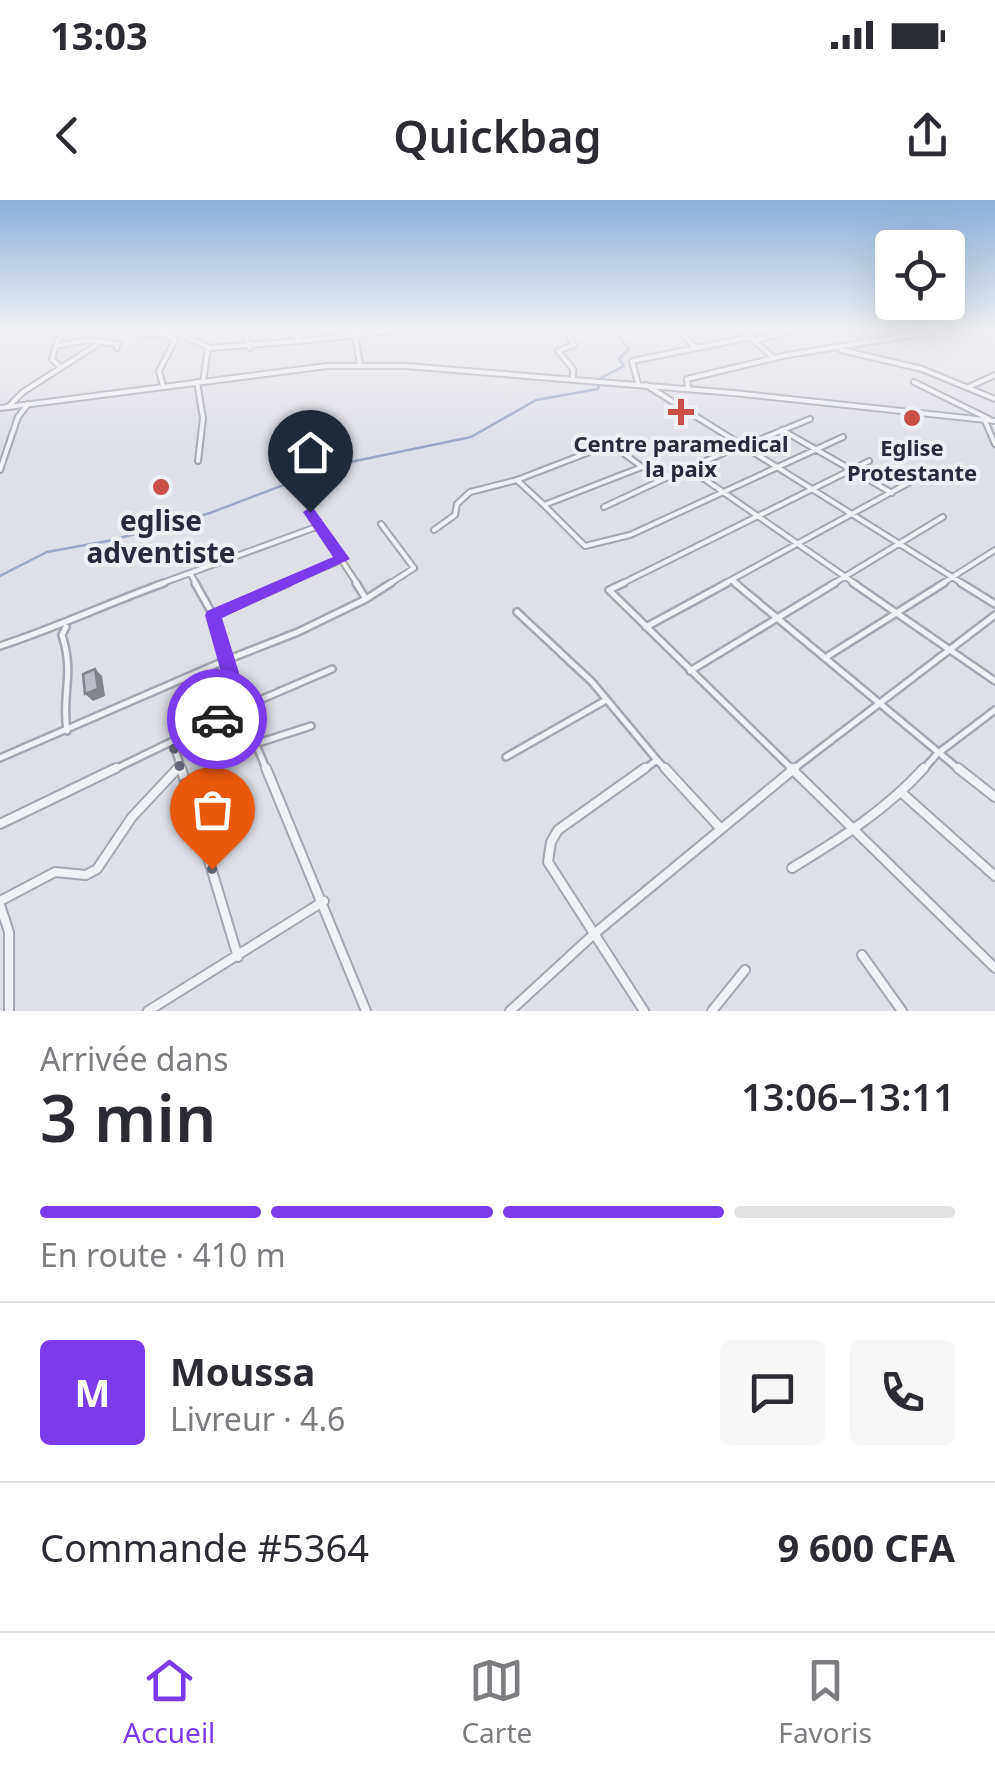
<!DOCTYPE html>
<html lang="fr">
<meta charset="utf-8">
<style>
body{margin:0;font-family:"Noto Sans",sans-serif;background:#f7f7f7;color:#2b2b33;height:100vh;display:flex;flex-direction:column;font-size:38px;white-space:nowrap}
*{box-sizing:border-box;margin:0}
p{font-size:32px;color:#7c7c81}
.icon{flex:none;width:55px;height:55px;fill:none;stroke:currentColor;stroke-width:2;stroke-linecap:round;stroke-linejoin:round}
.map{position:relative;height:811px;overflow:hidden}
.details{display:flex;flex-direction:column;background:#fff;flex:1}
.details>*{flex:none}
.tools{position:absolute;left:875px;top:30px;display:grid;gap:20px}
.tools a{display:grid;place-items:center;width:90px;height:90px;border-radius:10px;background:#fff;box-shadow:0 10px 40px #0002;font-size:50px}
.pin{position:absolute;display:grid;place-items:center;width:85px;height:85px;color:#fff;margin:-102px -42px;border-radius:50% 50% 50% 0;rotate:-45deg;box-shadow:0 0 10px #0007}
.pin .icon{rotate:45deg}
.courier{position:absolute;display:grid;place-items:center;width:100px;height:100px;margin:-50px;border:8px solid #7c3aed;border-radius:50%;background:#fff;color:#222;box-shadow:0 2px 12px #0007}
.summary em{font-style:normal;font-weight:600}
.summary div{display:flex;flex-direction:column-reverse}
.summary{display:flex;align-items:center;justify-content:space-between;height:170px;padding:0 40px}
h1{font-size:65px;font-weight:600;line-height:75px}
.bar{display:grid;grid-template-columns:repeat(4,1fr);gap:15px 10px;align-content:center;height:120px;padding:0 40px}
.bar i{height:12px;border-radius:8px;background:#e1e1e2}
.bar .current{background:#7c3aed}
.bar p{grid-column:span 4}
.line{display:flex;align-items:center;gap:25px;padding:0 40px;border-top:2px solid #e1e1e2}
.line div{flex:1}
.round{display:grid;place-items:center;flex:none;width:105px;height:105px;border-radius:10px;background:#f7f7f7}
.status{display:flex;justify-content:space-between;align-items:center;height:70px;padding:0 50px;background:#fff;direction:ltr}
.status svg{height:28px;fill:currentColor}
header{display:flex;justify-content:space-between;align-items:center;height:130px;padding:0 40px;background:#fff;font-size:45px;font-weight:600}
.tabs{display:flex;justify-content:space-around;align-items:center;height:140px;border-top:2px solid #e1e1e2;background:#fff;font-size:28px;color:#7c7c81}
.tabs a{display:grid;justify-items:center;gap:5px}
.tabs .current{color:#7c3aed}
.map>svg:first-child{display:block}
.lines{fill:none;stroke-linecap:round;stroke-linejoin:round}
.stream{stroke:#9ba7c6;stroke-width:2.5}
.minor-far2-casing{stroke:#a4a6b1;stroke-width:8}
.minor-far1-casing{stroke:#a4a6b1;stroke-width:10}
.minor-casing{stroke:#a4a6b1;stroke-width:12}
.tertiary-casing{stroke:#a4a6b1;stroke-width:8}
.minor-far2{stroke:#f1f2f6;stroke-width:4}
.minor-far1{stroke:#f1f2f6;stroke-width:5}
.minor{stroke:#f1f2f6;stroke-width:8}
.tertiary{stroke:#f1f2f6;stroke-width:4}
.shaded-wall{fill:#82838b}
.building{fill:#b9bbc7;stroke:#82838b;stroke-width:2.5}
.route{fill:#7c3aed}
.done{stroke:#686a79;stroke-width:10;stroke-dasharray:0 18}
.poi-dot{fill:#c94f47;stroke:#eeeff5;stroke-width:4}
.labels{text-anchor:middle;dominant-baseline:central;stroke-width:8;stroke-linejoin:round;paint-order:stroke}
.far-poi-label{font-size:22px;font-weight:bold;fill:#282b3e;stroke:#eeeff5}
.poi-label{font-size:28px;font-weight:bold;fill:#282b3e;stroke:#eeeff5}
</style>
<div class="status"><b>13:03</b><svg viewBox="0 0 49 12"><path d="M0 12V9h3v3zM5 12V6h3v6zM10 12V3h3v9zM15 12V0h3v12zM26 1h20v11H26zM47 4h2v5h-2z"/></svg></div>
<header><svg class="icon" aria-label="back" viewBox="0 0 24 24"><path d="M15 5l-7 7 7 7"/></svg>Quickbag<svg class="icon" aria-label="share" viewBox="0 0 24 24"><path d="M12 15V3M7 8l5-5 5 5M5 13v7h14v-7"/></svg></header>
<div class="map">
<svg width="995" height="811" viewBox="0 0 995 811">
<rect width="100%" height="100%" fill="#dfe0e7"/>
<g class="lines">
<!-- stream -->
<path class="stream" d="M0,376L47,352L113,340L210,313L336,265L471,237L536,200L598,189L601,178L624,166L619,159L629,149L613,131"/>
<defs>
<path id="minor-far2" d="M140,131L143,135L163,133L175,140L159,171L163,186
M285,131L300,139
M567,131L574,145L558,151L573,169V178
M679,131L696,148
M743,131L774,158
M851,131L870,141
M163,133L176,132L208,147L203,182
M246,137L250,148
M310,140L355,135L354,131
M755,140L791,131
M56,146L88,140L118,144L117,148
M209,148L313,140
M841,150L922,169L995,199
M60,167L52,159L57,141L66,131
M197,182L203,218L198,261
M914,182L989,219
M638,184L632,161L751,137
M646,185L965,385
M969,187L995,175
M688,189L687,179L787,155L938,131
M8,207L23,192L98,144
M985,221L995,244
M782,230L892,293
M742,245L671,276L642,267L544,305L585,346L630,335L843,237
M744,246L810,219
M690,269L857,385
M0,270L18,217L28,204
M517,280L544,305
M604,307L668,277
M309,312L319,326
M381,324L414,368L388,385
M319,326L358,385
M434,330L455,315L457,304L470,292L517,280L605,246H614L642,267
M732,380L739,385
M157,385L190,373
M197,385L190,373L319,326
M282,385L343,359
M619,385L869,261
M722,385L910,282
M831,385L943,317
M940,385L995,350"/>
<path id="minor-far1" d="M195,383L213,415L224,461L298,432L366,399L356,383
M624,383L609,390L794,571
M735,383L961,571
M853,383L995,481
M961,383L995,404
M366,399L391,383
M517,412L592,482L657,560L642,571
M213,415L288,383
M66,427L62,435C75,475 61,494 67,531
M646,427L727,383
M0,446C56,428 108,403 164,383
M828,456L944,383
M690,471L835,383
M173,542L182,571
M255,544L311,526
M506,557L606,500
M0,558L224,461L241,508L332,469
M657,560L667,571
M111,571L241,508L267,571
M175,571L179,567
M791,571L995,415
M922,571L937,554L995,510"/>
<path id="minor" d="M181,568L238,757
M266,568L366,811
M665,568L721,629
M791,568L995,768
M958,568L995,597
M902,593L995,676
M0,624L116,568
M792,668C840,639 886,610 924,568
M0,701L55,672L86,675L97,669L132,617L178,568
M0,705L9,732V811
M862,755L902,811
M148,811L324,701
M510,811L594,734L795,568
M644,811L548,662L551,642L558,630L645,568
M712,811L745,770"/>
<path id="tertiary" d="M360,165L355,135L391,131
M0,208L327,166H406L734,193L995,221"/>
</defs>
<!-- minor-far2 casing -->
<use href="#minor-far2" class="minor-far2-casing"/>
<!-- minor-far1 casing -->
<use href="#minor-far1" class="minor-far1-casing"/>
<!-- minor casing -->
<use href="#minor" class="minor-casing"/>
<!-- tertiary casing -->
<use href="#tertiary" class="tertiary-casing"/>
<!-- minor-far2 -->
<use href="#minor-far2" class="minor-far2"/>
<!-- minor-far1 -->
<use href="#minor-far1" class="minor-far1"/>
<!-- minor -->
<use href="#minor" class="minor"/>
<!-- tertiary -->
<use href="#tertiary" class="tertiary"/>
</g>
<!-- shaded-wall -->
<path class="shaded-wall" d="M95,469L102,476L105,496L93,501L85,494Z"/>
<!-- building -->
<path class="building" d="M95,469L98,489L85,494L83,474Z"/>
<!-- sky -->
<linearGradient id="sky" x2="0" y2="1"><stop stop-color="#89afda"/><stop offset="0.53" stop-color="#f1f1f4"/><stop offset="1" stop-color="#f1f1f4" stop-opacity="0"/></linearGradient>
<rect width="995" height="245" fill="url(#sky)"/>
<!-- route -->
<path class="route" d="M310,308L314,309L350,359L222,418L250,508C244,518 222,529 210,525V513L230,504L205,415L207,411L333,357L303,312Z"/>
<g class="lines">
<!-- done -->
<path class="done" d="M212,669L172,542L217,519"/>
</g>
<!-- markers -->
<g class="poi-dot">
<path d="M676 197h10v10h10v10h-10v10h-10v-10h-10v-10h10z"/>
<circle cx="912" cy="218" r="10"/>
<circle cx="161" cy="287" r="10"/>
</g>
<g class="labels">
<!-- far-poi labels -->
<g class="far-poi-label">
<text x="681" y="243">Centre paramedical<tspan x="681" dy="25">la paix</tspan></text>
<text x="912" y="247">Eglise<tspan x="912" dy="25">Protestante</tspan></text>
</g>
<!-- poi labels -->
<g class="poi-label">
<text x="161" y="320">eglise<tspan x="161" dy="32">adventiste</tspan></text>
</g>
</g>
</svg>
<div class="tools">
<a><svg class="icon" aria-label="locate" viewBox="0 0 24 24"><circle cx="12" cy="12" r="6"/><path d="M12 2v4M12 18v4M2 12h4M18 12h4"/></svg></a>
</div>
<div class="pin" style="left:212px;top:669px;background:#ea580c"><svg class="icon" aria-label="bag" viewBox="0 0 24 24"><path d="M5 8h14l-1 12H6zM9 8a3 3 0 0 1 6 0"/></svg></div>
<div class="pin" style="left:310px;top:312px;background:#1f2937"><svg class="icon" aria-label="home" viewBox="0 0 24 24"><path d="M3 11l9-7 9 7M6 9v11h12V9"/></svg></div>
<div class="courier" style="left:217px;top:519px"><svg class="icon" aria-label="car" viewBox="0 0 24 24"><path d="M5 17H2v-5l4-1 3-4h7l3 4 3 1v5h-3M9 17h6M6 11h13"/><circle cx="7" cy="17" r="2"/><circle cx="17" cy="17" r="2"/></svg></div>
</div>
<section class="details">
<div class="summary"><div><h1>3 min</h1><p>Arrivée dans</p></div><em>13:06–13:11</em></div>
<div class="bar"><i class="current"></i><i class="current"></i><i class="current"></i><i></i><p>En route · 410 m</p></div>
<div class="line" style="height:180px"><b class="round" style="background:#7c3aed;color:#fff">M</b><div><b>Moussa</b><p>Livreur · 4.6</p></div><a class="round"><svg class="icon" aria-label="chat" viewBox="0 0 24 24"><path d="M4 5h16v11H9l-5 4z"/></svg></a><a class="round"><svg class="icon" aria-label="phone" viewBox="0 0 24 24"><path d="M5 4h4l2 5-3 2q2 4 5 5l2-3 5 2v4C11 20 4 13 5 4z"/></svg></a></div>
<div class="line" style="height:130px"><div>Commande #5364</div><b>9 600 CFA</b></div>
</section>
<nav class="tabs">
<a class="current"><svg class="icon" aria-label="home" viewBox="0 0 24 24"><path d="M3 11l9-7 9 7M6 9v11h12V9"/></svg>Accueil</a>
<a><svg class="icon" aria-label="map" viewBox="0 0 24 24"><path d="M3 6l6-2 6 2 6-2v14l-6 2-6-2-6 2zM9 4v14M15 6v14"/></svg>Carte</a>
<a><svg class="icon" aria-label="saved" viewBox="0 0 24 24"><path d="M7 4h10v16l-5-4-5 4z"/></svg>Favoris</a>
</nav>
